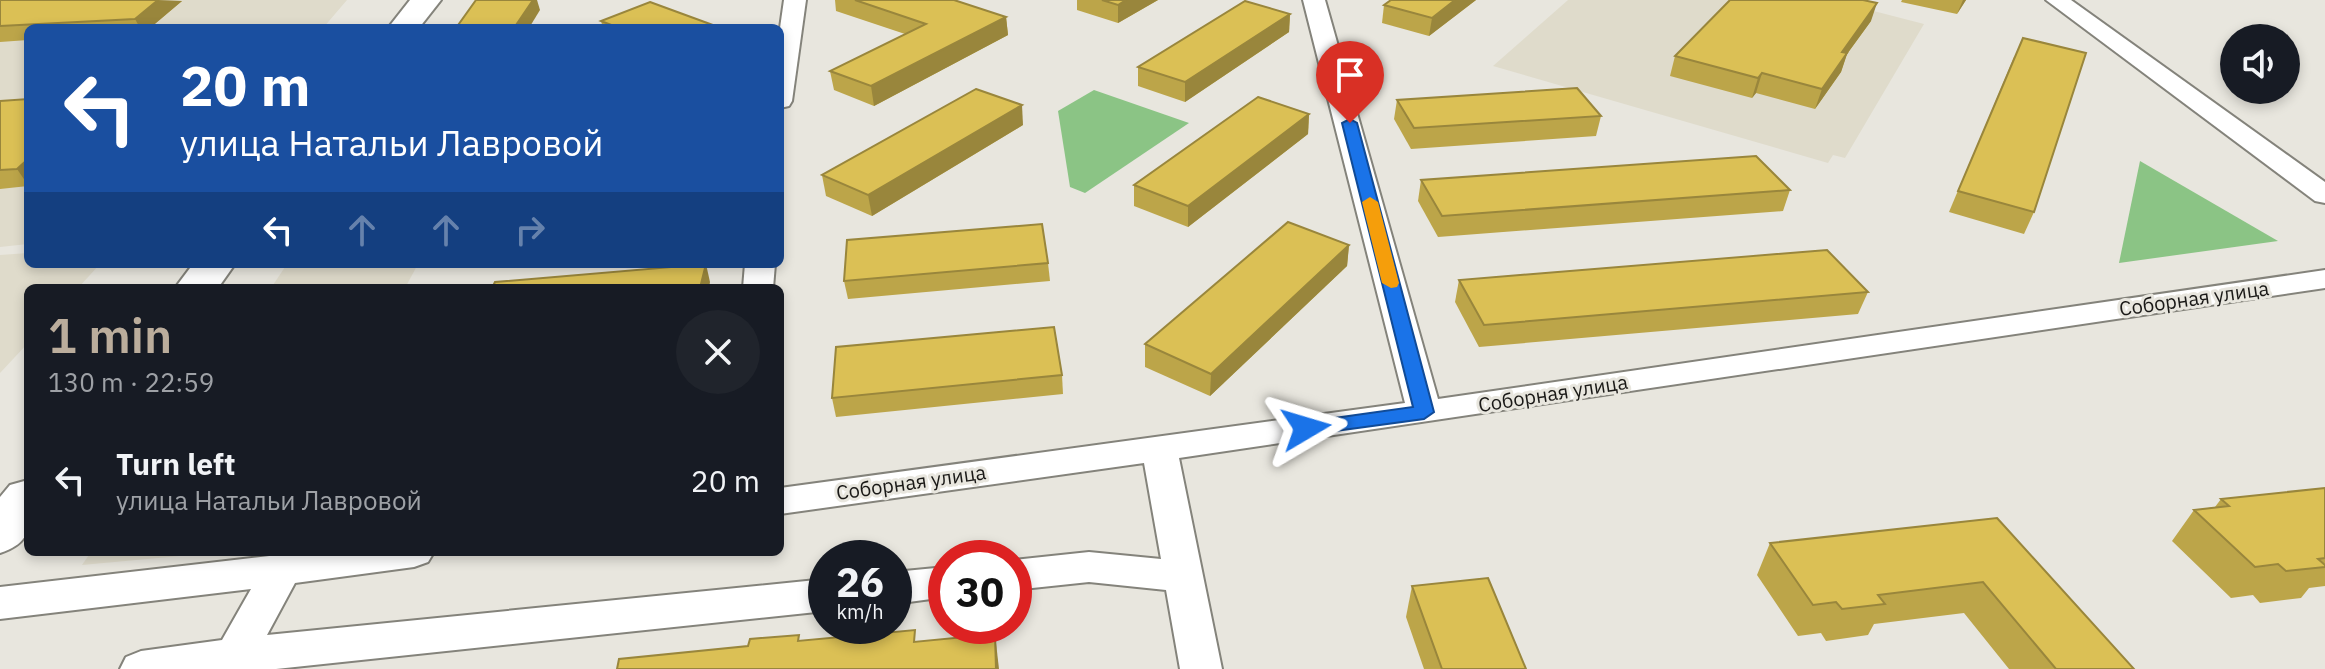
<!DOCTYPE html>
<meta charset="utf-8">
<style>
body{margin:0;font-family:"IBM Plex Sans",sans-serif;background:#20242c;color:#f1f3f6;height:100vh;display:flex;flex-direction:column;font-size:30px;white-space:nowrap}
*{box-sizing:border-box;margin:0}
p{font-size:26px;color:#9ea1a6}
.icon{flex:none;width:44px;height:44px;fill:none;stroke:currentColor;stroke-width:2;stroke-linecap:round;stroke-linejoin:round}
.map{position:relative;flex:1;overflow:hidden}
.side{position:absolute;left:24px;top:284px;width:760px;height:272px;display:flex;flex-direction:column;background:#171b24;border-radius:12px;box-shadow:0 4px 12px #0003}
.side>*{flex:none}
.banner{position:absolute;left:24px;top:24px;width:760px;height:244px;border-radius:12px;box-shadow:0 4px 12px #0003;background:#1a4fa0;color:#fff;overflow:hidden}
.fabs{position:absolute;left:2220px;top:24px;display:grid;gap:16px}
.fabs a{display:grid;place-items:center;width:80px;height:80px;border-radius:50%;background:#171b24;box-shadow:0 4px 12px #0003;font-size:40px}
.speed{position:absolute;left:808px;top:540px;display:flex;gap:16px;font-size:40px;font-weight:700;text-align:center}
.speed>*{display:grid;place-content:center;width:104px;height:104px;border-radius:50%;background:#171b24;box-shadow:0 4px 12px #0003;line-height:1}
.speed small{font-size:20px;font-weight:400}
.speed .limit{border:12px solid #d22;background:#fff;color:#111}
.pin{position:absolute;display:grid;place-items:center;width:68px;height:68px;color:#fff;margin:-82px -34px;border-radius:50% 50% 50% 0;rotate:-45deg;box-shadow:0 0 8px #0007}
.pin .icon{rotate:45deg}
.me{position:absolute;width:88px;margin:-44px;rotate:83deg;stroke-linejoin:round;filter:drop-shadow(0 0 6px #0008)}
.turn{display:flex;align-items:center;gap:28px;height:168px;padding:0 24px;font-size:36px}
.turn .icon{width:104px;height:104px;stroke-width:2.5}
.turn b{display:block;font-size:56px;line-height:68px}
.lanes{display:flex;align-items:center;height:76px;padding:0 24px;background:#0003;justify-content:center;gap:40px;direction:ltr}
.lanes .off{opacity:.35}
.round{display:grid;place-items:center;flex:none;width:84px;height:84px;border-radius:42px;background:#20242c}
.head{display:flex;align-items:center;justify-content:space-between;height:136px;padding:0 24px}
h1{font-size:48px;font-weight:600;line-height:60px;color:#bbad9c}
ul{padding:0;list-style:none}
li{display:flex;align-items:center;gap:24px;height:120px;padding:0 24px}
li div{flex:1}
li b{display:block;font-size:30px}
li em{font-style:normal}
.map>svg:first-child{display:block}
.built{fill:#dfdbcb}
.green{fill:#8bc485}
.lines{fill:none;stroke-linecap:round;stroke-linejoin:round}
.minor-casing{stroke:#84837b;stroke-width:4}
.secondary-casing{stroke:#84837b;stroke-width:4}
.minor{fill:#fff;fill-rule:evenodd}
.secondary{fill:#fff;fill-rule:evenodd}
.wall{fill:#bca549}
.shaded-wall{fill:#99863c}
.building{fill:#dbc055;stroke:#99863c;stroke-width:2}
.route{fill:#1a73e8;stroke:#114b97;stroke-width:2}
.slow{fill:#f59e0b}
.labels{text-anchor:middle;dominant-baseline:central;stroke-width:6;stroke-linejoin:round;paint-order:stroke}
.street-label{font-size:20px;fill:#1a1917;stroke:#e8e6de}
</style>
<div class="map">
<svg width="2325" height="669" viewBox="0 0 2325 669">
<rect width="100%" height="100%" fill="#e8e6de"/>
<g class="built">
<path d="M0,0H347L323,28H28V244L0,247Z"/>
<path d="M1568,0H1851L1862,8L1924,24L1845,158L1833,155L1828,163L1493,66Z"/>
<path d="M28,253V264H100L78,288H28V343L0,373V255Z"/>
<path d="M287,264H418L405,288H271Z"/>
<path d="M91,552H223L82,565Z"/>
</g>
<g class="green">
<path d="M1094,90L1189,123L1085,193L1070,187L1058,111Z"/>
<path d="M2140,161L2278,241L2119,263Z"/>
</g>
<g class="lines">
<g class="minor-casing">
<g id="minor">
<path d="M784,0H806L792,101L789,106L780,108V28Z"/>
<path d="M1303,0H1325L1438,399L2325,270V288L1179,458L1222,669H1180L1166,590L1089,582L1014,590V560L1089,552L1161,559L1144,463L780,514V488L1405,403Z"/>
<path d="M2046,0H2071L2325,182V203L2315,201Z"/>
<path d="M745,264H775L773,288H743Z"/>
<path d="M304,552H434L428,562L414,567L295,583L267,635L826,579V611L276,669H120L126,657L141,651L222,640L251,589L0,619V587Z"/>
<path d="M946,567V597L894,604V572Z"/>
</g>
</g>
<g class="secondary-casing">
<g id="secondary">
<path d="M410,0H441L419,28H388Z"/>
<path d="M193,264H235L218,288H175Z"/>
<path d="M28,480C28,516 40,540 0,553V497L10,485Z"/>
</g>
</g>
<use href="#minor" class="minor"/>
<use href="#secondary" class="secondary"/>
</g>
<g class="wall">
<path d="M0,0L182,1L150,28H28V40L0,42Z"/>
<path d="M835,0H954L1006,17L1008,35L874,106L834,90L830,71L905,34L836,11Z"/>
<path d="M1077,0H1158L1118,23L1077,10Z"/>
<path d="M1391,0H1476L1429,36L1382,23L1384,5Z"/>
<path d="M1902,0H1966L1957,14L1901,2Z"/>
<path d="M1290,14L1289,32L1185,102L1138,86V67Z"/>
<path d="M601,21L721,28H603Z"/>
<path d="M1871,21L1847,54L1841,72L1815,109L1756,93L1752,98L1670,76L1675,56Z"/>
<path d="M2014,57L2034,212L2024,234L1949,212Z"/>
<path d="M28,99V186L0,189V101Z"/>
<path d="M1397,100L1601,116L1596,136L1411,149L1394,119Z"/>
<path d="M1309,114L1308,134L1188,227L1134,206V185Z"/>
<path d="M1023,125L872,216L826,196L822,175Z"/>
<path d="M1421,180L1790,190L1783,211L1438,237L1418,201Z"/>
<path d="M1349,245L1347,266L1210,396L1145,367V344Z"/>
<path d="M1048,263L1050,281L848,299L844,281Z"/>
<path d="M1459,280L1868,292L1858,314L1479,347L1455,302Z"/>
<path d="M1062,375L1063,394L836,417L832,398Z"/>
<path d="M2325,488V586L2309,588L2301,598L2260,603L2253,595L2231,598L2172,541L2194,510L2215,507L2221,499Z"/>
<path d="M1997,518L2134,669H2009L1964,613L1874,624L1868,635L1826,641L1821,633L1798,636L1757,575L1770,543Z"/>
<path d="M1412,586L1526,669H1424L1406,617Z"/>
</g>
<g class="shaded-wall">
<path d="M158,0L182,1L150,28H140L135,19Z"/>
<path d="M533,0H537L540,10L529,28H514Z"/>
<path d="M1126,0H1158L1118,23V5Z"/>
<path d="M1455,0H1476L1429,36L1432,18Z"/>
<path d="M1963,0H1966L1957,14Z"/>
<path d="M1877,3L1871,21L1847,54L1841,72L1815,109L1822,89L1842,52Z"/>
<path d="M1290,14L1289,32L1185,102V82Z"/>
<path d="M1006,17L1008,35L874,106L871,86Z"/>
<path d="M1762,73L1756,93L1752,98L1758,78Z"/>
<path d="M1022,105L1023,125L872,216L868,195Z"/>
<path d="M1309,114L1308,134L1188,227V206Z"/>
<path d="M28,159V185L17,169Z"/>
<path d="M1349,245L1347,266L1210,396L1211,374Z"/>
<path d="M706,264L710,282L709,288H700Z"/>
<path d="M995,634L999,669H996Z"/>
</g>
<g class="building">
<path d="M0,0H158L135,19L0,26Z"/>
<path d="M476,0H533L514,28H456Z"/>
<path d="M855,0H954L1006,17L871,86L830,71L926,24Z"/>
<path d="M1102,0H1126L1118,5Z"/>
<path d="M1391,0H1455L1432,18L1384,5Z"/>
<path d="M1730,0H1863L1877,3L1842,52L1847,53L1822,89L1762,73L1758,78L1675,56Z"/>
<path d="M1245,1L1290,14L1185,82L1138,67Z"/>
<path d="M650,2L721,28H619L601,21Z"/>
<path d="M2023,38L2086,53L2034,212L1958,191Z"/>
<path d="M1577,88L1601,116L1414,128L1397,100Z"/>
<path d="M976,89L1022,105L868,195L822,175Z"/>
<path d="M1258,97L1309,114L1188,206L1134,185Z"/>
<path d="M28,99V159L17,169L0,170V101Z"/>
<path d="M1756,156L1790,190L1442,216L1421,180Z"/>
<path d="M1288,222L1349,245L1211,374L1145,344Z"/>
<path d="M1042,224L1048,263L844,281L847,240Z"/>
<path d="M1827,250L1868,292L1484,325L1459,280Z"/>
<path d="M706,264L700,288H492L495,282Z"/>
<path d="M1054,327L1062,375L832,398L836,347Z"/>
<path d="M2325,488V558L2318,559L2325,565V567L2286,571L2278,564L2255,567L2194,510L2229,506L2221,499Z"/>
<path d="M1997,518L2134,669H2056L1983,582L1878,595L1885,604L1842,609L1836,602L1813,605L1770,543Z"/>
<path d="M1488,578L1526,669H1442L1412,586Z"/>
<path d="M915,630L914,642L995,634L996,669H617L619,659L748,646L750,639L799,635L798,641Z"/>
</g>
<path class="route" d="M1350,119L1357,123L1434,412L1424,419L1306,435L1296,428L1299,423L1413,407L1342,123Z"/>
<path class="slow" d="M1370,197L1378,202L1399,283L1397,287L1391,288L1382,283L1362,202Z"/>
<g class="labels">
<g class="street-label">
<text transform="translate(2194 298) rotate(-8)">Соборная улица</text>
<text transform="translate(1553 393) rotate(-9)">Соборная улица</text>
<text transform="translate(911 482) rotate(-8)">Соборная улица</text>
</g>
</g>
</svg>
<div class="fabs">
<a><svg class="icon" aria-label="sound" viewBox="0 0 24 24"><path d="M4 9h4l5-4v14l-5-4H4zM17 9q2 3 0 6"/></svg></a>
</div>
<div class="speed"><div>26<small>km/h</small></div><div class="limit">30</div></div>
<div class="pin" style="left:1350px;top:123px;background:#d93025"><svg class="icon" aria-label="arrive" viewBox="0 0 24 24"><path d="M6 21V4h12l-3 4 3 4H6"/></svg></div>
<svg class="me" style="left:1306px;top:428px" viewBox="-20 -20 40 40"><path d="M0-17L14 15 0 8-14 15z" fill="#1a73e8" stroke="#fff" stroke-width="4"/></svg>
<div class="banner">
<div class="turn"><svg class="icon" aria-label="left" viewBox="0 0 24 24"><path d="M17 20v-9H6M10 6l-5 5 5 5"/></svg><div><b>20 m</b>улица Натальи Лавровой</div></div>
<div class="lanes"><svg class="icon" aria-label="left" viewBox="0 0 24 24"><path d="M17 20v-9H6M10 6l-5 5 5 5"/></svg><svg class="icon off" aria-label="ahead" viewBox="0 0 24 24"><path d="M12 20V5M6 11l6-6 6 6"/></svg><svg class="icon off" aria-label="ahead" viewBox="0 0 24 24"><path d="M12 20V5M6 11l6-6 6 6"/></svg><svg class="icon off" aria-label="right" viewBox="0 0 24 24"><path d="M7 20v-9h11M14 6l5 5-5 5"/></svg></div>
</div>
<section class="side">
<div class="head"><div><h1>1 min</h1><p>130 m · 22:59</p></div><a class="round"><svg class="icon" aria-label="close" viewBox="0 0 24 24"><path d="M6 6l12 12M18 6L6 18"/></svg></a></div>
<ul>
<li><svg class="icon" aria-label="left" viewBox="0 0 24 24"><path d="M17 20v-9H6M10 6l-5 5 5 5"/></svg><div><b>Turn left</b><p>улица Натальи Лавровой</p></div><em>20 m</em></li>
</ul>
</section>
</div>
